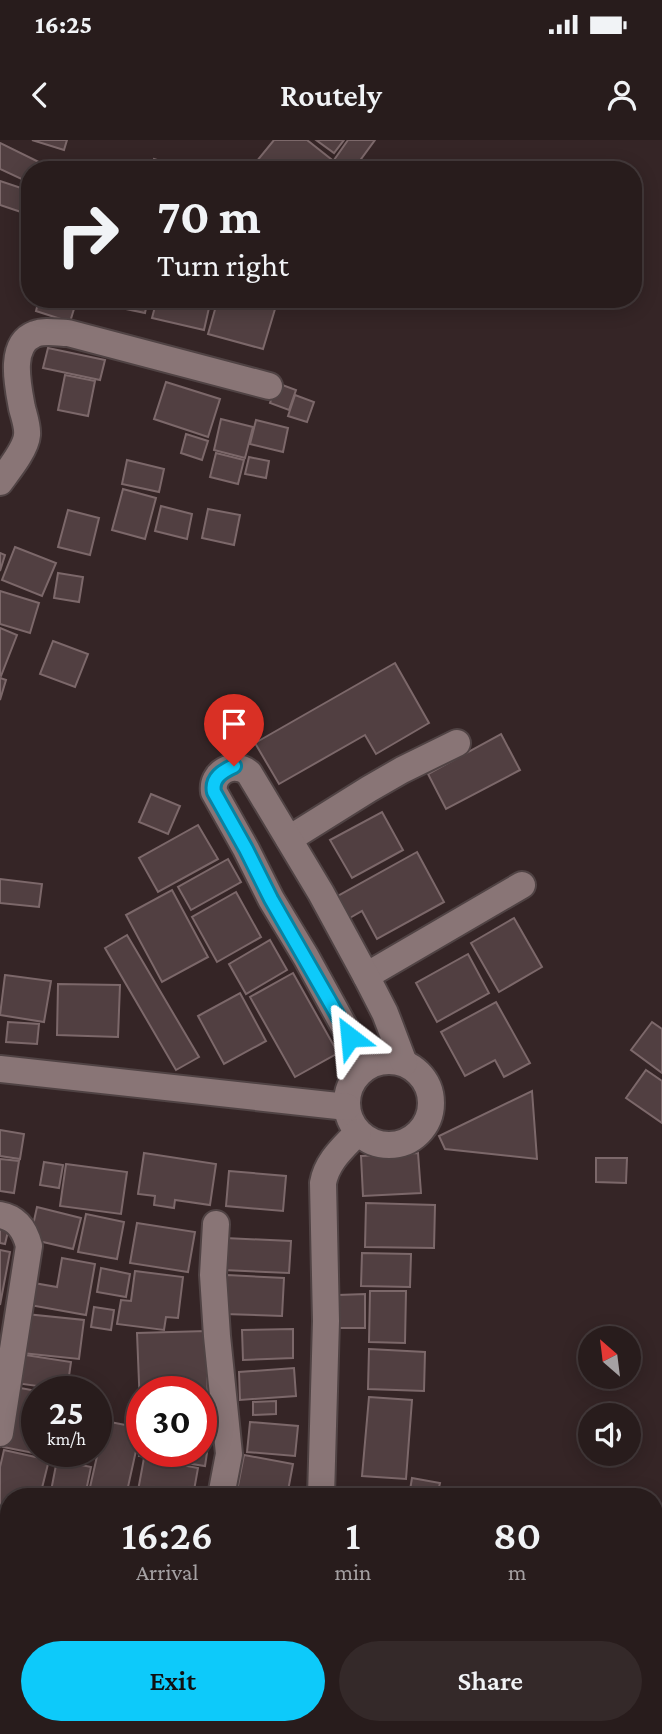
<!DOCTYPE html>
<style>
body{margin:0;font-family:"Crimson Pro",serif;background:#342929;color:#f1f3f6;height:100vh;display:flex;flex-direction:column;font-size:26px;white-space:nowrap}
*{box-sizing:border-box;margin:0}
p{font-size:23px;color:#a5a1a3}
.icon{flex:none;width:38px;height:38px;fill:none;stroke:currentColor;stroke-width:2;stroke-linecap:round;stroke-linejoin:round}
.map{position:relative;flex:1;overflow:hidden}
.side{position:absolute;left:0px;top:1348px;width:663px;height:247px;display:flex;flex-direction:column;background:#281c1c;border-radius:28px 28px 0 0;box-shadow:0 4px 18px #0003,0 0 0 2px #443a3b}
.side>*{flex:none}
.banner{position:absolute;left:21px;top:21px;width:621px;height:147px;border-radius:28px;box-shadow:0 4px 18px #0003,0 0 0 2px #443a3b;background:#281c1c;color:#f1f3f6;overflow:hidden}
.needle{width:46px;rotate:332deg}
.controls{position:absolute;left:578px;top:1186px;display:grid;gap:14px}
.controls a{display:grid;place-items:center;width:63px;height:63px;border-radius:50%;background:#281c1c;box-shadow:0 4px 18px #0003,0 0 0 2px #443a3b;font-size:35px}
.speed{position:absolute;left:21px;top:1236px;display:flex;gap:14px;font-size:35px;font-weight:700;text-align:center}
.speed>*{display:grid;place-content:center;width:91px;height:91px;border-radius:50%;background:#281c1c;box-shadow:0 4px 18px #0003,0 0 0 2px #443a3b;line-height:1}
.speed small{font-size:18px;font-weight:400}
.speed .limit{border:10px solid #d22;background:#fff;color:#111}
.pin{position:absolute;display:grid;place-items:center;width:60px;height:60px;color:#fff;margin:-72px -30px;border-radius:50% 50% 50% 0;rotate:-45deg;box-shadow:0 0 7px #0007}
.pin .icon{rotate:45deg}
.me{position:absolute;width:77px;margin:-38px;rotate:331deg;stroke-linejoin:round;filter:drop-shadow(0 0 5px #0008)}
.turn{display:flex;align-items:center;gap:24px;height:147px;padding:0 21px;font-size:32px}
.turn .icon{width:91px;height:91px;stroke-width:2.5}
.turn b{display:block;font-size:49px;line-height:60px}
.eta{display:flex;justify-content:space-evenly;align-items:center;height:119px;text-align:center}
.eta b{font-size:42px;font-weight:600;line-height:49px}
.cta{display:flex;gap:14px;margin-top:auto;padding:14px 21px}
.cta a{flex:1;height:80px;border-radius:42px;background:#0dcafa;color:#111;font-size:28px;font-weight:600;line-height:80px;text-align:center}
.cta a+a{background:#342929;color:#f1f3f6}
.status{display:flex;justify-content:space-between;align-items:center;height:49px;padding:0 35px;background:#281c1c;direction:ltr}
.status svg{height:19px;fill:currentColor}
header{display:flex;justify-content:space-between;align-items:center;height:91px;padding:0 21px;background:#281c1c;font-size:32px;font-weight:600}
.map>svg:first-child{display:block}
.built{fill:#452d30}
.building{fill:#513f41;stroke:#7c686a;stroke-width:2}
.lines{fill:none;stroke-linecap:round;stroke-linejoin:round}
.minor-casing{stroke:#504344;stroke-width:30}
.tertiary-casing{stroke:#504344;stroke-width:37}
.minor{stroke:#897576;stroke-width:26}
.tertiary{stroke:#897576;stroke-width:33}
.route-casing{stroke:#0883a2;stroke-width:18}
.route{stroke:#0dcafa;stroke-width:12}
</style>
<div class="status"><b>16:25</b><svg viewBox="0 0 49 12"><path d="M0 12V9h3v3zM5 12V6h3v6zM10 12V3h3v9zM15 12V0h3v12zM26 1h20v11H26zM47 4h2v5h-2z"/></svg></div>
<header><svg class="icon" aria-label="back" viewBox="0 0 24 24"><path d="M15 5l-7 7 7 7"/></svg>Routely<svg class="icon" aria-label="person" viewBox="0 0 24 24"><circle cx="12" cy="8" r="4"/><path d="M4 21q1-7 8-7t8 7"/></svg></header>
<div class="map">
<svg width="662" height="1594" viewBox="0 0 662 1594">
<rect width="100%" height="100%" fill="#352526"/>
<path class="built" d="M662,1512V1594H642L635,1586H654L655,1521Z"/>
<g class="building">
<path d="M32,0H67L64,10Z"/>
<path d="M274,0H307L336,23L331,30H266L256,22Z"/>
<path d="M316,0H344L334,13Z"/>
<path d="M348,0H375L353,30H347L334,20Z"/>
<path d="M0,3L55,30H30V43L0,29Z"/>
<path d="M154,19L189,30H151Z"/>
<path d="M0,41L30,51V75L0,65Z"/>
<path d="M39,159H77L70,182L36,171Z"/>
<path d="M89,159H148L145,173L88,161Z"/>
<path d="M157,159H211L204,190L152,178Z"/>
<path d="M218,159H278L263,209L208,194Z"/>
<path d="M48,208L105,220L100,240L43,228Z"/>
<path d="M65,235L95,241L88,276L58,270Z"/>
<path d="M166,242L220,259L208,297L154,279Z"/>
<path d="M277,243L296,250L289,270L270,263Z"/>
<path d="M295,255L314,262L307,282L288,276Z"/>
<path d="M221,279L253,287L245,318L214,310Z"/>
<path d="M256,280L288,288L283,312L250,304Z"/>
<path d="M186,294L208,301L202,320L181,313Z"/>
<path d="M216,313L244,320L238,344L210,337Z"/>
<path d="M249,317L269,321L266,338L245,334Z"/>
<path d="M127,320L164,329L159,352L122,344Z"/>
<path d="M123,349L156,358L145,399L112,390Z"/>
<path d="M161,366L192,374L187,399L155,391Z"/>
<path d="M208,369L240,375L234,405L202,398Z"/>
<path d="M68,370L99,378L90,415L58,407Z"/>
<path d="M15,407L56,423L42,456L2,440Z"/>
<path d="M0,413L5,415L0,431Z"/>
<path d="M58,433L83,437L79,462L54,458Z"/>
<path d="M0,451L39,463L30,493L0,484Z"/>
<path d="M0,488L17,495L1,536L0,535Z"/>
<path d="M53,501L88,514L75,547L40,534Z"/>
<path d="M395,523L429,583L376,614L365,595L279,644L255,603Z"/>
<path d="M0,538L6,540L0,560Z"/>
<path d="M501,594L520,630L446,669L428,634Z"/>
<path d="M151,654L180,666L168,694L139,682Z"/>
<path d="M382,672L403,710L352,738L330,700Z"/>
<path d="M198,685L218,719L158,752L139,718Z"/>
<path d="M417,712L444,762L377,799L362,771L348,779L336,757Z"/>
<path d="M228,719L241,742L191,770L178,747Z"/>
<path d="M0,739L42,744L39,767L0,763Z"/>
<path d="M172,750L208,817L162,842L126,775Z"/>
<path d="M236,752L261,797L217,822L192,777Z"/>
<path d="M514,778L542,827L499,852L471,803Z"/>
<path d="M127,795L199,917L176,930L105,808Z"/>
<path d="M270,800L287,830L246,854L229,824Z"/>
<path d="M468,814L489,853L437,882L416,843Z"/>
<path d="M293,833L338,913L295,937L250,857Z"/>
<path d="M5,835L51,841L44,882L0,875Z"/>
<path d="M58,844L120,845L118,897L57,895Z"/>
<path d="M240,853L266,901L224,924L198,876Z"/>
<path d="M496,862L530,923L504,937L495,920L465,936L441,892Z"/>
<path d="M8,882L39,884L37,904L6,902Z"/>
<path d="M652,882L662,889V933L631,910Z"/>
<path d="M646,930L662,941V983L626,958Z"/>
<path d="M532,951L537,1019L445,1009L439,996Z"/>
<path d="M0,990L24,994L20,1019L0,1016Z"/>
<path d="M144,1013L216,1024L210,1065L175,1060L174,1068L154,1065L155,1056L138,1054Z"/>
<path d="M418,1013L421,1053L363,1056L361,1016Z"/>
<path d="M596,1018H627L626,1043L596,1042Z"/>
<path d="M0,1019L19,1021L14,1053L0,1051Z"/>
<path d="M44,1022L63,1025L59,1048L40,1045Z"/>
<path d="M66,1024L127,1032L121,1074L60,1066Z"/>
<path d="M229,1031L286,1036L283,1071L226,1066Z"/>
<path d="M366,1063L435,1065L434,1108L365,1107Z"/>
<path d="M37,1067L81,1078L73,1109L30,1099Z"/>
<path d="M86,1074L124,1082L117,1119L78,1112Z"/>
<path d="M0,1080L10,1083L5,1104L0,1103Z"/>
<path d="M137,1083L195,1092L188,1132L130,1123Z"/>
<path d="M225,1098L291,1101L289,1133L223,1130Z"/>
<path d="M0,1110L10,1112L0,1165Z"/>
<path d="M362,1113L411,1114L410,1147L361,1146Z"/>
<path d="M62,1118L95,1124L86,1175L24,1164L28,1142L57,1147Z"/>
<path d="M101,1128L130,1134L126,1157L97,1152Z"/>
<path d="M135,1131L183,1137L178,1178L166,1177L164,1190L117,1184L121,1160L131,1161Z"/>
<path d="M227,1135L284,1138L282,1176L225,1174Z"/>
<path d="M370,1151H406L405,1203L369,1202Z"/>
<path d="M365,1154V1188H339L338,1155Z"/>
<path d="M94,1167L114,1170L111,1190L91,1187Z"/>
<path d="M26,1174L84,1180L79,1219L22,1213Z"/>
<path d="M293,1189V1218L243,1220L242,1190Z"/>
<path d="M206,1191L208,1265H201V1251H142V1267H140L137,1193Z"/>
<path d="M369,1209L425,1212L424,1251L368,1249Z"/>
<path d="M19,1214L71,1222L67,1250L15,1243Z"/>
<path d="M294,1228L296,1256L240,1260L239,1232Z"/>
<path d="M15,1247L37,1251V1311H50L49,1316L3,1307Z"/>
<path d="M369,1257L412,1260L406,1339L362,1336Z"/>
<path d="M276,1261V1274L253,1275V1262Z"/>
<path d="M105,1281L141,1288L126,1356H88Z"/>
<path d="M250,1282L298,1286L295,1316L247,1312Z"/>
<path d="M201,1284L211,1286L205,1326L139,1316L142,1297V1311H201Z"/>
<path d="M4,1310L49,1320L40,1356H9V1375L0,1373V1327Z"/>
<path d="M244,1315L293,1324L287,1356H236Z"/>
<path d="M144,1318L198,1328L193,1356H137Z"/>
<path d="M57,1320L91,1327L85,1356H50Z"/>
<path d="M412,1338L440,1343L437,1356H409Z"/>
<path d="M0,1426L9,1429V1465L0,1492Z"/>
<path d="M0,1573L9,1575V1586H51L86,1594H0Z"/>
<path d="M104,1586H145L142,1594H102Z"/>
<path d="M228,1586H258L255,1594Z"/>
<path d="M266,1586H308L306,1594H281L265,1590Z"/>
<path d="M441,1586H504L497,1594H450Z"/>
<path d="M517,1586H539L548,1594H508Z"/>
</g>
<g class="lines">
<g class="minor-casing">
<g id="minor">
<path d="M0,342C8,331 26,309 27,295C28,287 24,276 22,268C18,246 8,204 35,194C45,190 58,193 68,193L269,246"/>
<path d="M289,699L369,649L402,630L457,603"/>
<path d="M366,836L522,745"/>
<circle cx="389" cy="963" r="42"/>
<path d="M365,928L350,897L306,817L271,759L246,709L214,652C211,633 233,620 249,633L321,753L366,836L385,873L404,923"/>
<path d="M0,929L347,967"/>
<path d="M0,1075C17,1078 25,1090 29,1106L0,1293"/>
<path d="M216,1084L213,1135L217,1196L229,1314L221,1356"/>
<path d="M321,1356L326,1181L323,1043C327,1021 343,1008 358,992"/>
<path d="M654,1468L662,1457"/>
<path d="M176,1594L179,1586"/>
</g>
</g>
<g class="tertiary-casing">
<g id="tertiary">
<path d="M0,1392L9,1394"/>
<path d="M572,1586L580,1594"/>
</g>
</g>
<use href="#minor" class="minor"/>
<use href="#tertiary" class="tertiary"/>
</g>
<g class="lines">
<g class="route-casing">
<path id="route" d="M234,626C223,631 211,638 214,652L246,709L271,759L350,897"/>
</g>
<use href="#route" class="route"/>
</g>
</svg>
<div class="controls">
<a><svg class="needle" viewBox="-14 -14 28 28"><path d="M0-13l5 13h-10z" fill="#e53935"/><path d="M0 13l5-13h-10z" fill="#a5a1a3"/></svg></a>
<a><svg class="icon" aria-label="sound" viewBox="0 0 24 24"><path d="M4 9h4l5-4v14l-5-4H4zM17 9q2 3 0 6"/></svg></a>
</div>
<div class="speed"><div>25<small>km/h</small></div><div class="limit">30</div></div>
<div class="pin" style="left:234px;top:626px;background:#d93025"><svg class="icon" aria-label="arrive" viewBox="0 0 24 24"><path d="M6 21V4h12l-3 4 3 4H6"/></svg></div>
<svg class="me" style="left:350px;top:897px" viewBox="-20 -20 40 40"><path d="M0-17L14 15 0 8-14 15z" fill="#0dcafa" stroke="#fff" stroke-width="4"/></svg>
<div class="banner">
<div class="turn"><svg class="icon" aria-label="right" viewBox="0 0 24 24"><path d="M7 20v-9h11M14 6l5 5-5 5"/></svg><div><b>70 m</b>Turn right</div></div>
</div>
<section class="side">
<div class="eta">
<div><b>16:26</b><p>Arrival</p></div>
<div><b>1</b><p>min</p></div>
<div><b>80</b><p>m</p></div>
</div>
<div class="cta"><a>Exit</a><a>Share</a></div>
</section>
</div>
